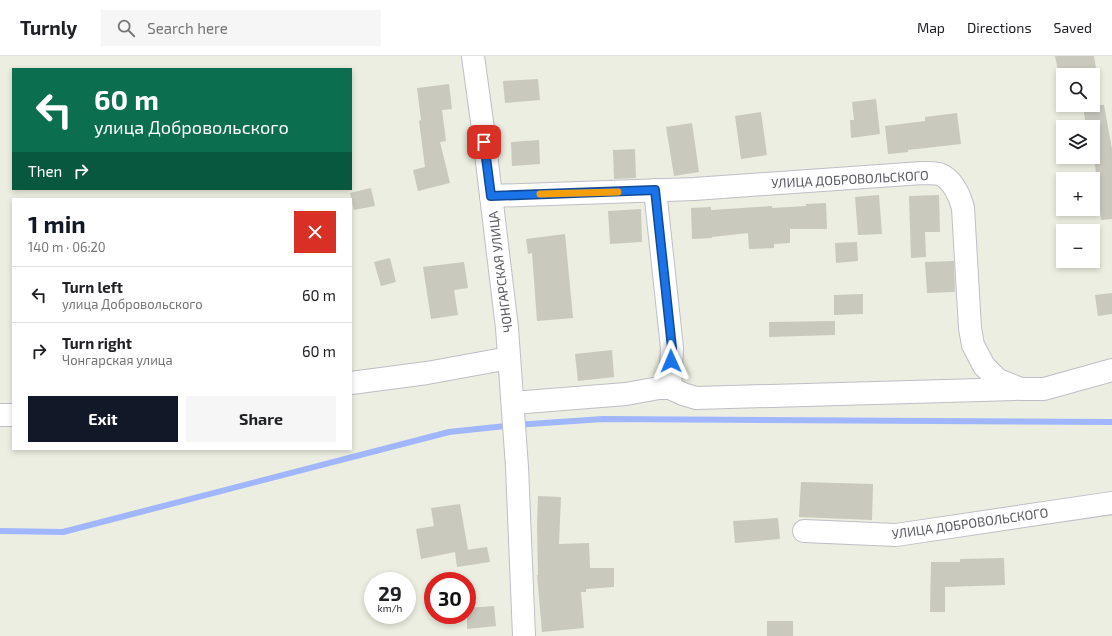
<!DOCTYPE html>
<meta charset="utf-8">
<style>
body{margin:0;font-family:"Exo 2",sans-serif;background:#f6f6f6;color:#202124;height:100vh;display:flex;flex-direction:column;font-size:15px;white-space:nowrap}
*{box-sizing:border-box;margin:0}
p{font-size:13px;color:#757577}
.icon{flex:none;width:22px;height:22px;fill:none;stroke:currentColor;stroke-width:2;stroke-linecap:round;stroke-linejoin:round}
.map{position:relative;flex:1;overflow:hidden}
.side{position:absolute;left:12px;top:142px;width:340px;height:252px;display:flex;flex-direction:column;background:#fff;border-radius:0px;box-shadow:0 2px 6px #0003}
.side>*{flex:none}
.banner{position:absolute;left:12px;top:12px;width:340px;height:122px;border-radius:0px;box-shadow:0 2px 6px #0003;background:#0b6e4f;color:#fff;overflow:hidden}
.fabs{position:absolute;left:1056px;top:12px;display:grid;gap:8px}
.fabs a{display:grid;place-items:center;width:44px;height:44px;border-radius:0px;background:#fff;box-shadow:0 2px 6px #0003;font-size:20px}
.speed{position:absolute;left:364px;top:516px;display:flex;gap:8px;font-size:20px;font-weight:700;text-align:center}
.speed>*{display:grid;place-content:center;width:52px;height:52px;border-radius:50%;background:#fff;box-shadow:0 2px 6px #0003;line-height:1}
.speed small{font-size:10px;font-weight:400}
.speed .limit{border:6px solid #d22;background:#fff;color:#111}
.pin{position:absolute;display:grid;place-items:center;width:34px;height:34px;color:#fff;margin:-17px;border-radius:8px;box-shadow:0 2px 6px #0006}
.me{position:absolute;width:44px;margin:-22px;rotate:359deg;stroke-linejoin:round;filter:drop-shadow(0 0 3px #0008)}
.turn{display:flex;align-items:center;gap:14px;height:84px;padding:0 16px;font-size:18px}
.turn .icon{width:52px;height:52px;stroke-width:2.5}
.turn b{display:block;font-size:28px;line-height:34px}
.then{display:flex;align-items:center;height:38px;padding:0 16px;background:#0003;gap:8px;font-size:15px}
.round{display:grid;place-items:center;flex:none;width:42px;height:42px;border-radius:0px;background:#f6f6f6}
.summary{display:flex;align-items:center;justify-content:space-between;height:68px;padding:0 16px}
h1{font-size:24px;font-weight:700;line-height:30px;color:#111827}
.primary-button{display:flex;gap:8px;margin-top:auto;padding:8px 16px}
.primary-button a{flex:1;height:46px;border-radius:0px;background:#111827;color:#fff;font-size:16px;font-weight:700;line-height:46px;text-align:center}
.primary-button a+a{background:#f6f6f6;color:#202124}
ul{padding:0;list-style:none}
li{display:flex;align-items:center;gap:12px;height:56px;padding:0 16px;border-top:1px solid #e0e0e0}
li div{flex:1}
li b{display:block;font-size:15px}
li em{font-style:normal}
header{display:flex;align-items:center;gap:24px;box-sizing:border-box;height:56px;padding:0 20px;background:#fff;border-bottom:1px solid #e0e0e0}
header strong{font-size:19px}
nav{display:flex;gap:22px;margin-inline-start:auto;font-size:14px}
.search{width:280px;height:36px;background:#f6f6f6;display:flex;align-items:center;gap:10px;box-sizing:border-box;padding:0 14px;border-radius:0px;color:#757577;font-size:15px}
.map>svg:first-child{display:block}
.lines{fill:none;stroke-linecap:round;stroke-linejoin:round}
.stream{stroke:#a0b6ff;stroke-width:6}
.building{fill:#c9c9be}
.street-casing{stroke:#bebec6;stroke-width:24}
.street{stroke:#fff;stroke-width:22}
.route-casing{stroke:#114b97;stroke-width:10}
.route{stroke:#1a73e8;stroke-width:7}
.slow{stroke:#f59e0b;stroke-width:7}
.labels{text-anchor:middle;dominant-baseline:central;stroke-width:3.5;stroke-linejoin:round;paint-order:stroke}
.street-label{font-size:13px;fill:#5a5b63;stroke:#fff}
</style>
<header>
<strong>Turnly</strong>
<div class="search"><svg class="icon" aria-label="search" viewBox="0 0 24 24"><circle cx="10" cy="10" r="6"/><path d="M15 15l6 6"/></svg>Search here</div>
<nav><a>Map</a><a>Directions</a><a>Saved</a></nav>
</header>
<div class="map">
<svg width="1112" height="580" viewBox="0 0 1112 580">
<rect width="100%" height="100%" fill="#eceee1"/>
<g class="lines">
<path class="stream" d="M0,475L63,476L449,376L515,369L603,363L1112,366"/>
</g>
<g class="building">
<path d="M1055,0H1094L1097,19H1059Z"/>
<path d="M538,23L540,44L505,47L503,25Z"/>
<path d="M449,28L452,53L442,54L446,85L440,86L450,127L418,135L413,114L425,111L419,65L421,64L417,32Z"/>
<path d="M876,43L880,78L851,82L850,64H854L852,46Z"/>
<path d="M1083,49H1104L1112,93V163L1101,164L1093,91V71H1086Z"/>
<path d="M761,56L767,99L741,103L735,60Z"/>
<path d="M957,57L961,88L908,94V96L888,98L885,70L925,65V61Z"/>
<path d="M692,67L699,116L674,120L666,71Z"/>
<path d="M539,84L540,108L512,110L511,86Z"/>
<path d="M635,93L636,122L614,123L613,94Z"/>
<path d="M371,132L375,150L354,154L350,137Z"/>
<path d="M879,139L882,178L858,179L855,141Z"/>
<path d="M939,139L940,176H925L926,201L911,202L909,140Z"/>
<path d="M826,147L827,173H790V187L774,188V192L749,193L748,177L712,181V182L692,183L691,152L711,151V154L772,150V152L806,150V148Z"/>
<path d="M641,153L642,186L610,188L608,155Z"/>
<path d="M565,178L573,262L537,265L532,197L528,198L526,183Z"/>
<path d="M857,186L858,205L836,207L835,187Z"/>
<path d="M390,202L396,226L381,230L374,206Z"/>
<path d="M954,205L955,236L927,237L925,206Z"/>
<path d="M464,206L468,232L454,234L458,259L431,263L423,211Z"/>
<path d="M1112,237V258L1098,260L1095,239Z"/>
<path d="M863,238V258L834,259V239Z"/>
<path d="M835,265V279L769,281V266Z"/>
<path d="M612,294L614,321L578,325L575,298Z"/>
<path d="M801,426L873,428L872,464L799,461Z"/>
<path d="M538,440L561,441L559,488L589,487L590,512H614V531L586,533V536H581L584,572L542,576L537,519H538L537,469Z"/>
<path d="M460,448L468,494H466L487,491L490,506L457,511L455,496L421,503L416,473L434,470L431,452Z"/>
<path d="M778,462L780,483L735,487L733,465Z"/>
<path d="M1004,502L1005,529L945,531V556H930L931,506H960V503Z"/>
<path d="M494,550L496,570L467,573V552Z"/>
<rect x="767" y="565" width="26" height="15"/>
</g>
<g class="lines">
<g class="street-casing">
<g id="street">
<path d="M473,0L483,73L507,272L517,411L524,580"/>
<path d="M491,140L694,133L922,117C928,117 934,117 939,118C952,122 960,140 963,152L970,272L973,289L984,310L998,324L1021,333H1044L1112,314"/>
<path d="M351,327L427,317L509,302"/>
<path d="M670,332L683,338L696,342L1015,333"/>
<path d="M513,347L626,338L659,332H670L672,292L655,134"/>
<path d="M0,359H13"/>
<path d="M804,475L896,479L1112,447"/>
</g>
</g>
<use href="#street" class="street"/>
</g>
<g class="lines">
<g class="route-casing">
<path id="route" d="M484,86L491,140L655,134L672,292L671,305"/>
</g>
<use href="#route" class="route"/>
<path class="slow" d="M540,138L618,136"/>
</g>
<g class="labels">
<g class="street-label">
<text transform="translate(850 123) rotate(-3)">УЛИЦА ДОБРОВОЛЬСКОГО</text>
<text transform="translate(500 216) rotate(-97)">ЧОНГАРСКАЯ УЛИЦА</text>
<text transform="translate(970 467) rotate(-8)">УЛИЦА ДОБРОВОЛЬСКОГО</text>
</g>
</g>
</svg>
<div class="fabs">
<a><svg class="icon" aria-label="search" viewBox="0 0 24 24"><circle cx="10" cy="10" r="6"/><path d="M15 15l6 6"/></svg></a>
<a><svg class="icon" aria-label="layers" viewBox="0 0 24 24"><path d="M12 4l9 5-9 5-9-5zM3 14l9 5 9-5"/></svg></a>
<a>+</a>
<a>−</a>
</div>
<div class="speed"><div>29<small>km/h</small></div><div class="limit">30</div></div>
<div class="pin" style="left:484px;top:86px;background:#d93025"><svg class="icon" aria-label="arrive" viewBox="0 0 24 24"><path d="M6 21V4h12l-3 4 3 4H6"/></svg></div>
<svg class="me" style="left:671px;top:305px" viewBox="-20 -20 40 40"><path d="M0-17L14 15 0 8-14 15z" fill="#1a73e8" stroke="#fff" stroke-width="4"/></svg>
<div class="banner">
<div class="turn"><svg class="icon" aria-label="left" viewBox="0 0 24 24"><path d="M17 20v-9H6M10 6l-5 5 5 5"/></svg><div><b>60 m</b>улица Добровольского</div></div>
<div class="then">Then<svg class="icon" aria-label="right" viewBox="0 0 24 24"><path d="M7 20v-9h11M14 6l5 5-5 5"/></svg></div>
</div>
<section class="side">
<div class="summary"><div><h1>1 min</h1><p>140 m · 06:20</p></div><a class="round" style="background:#d93025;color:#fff"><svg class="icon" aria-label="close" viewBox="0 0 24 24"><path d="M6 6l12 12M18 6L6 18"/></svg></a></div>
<ul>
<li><svg class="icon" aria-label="left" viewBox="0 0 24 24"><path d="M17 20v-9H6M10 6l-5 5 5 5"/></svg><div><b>Turn left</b><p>улица Добровольского</p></div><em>60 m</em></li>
<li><svg class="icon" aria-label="right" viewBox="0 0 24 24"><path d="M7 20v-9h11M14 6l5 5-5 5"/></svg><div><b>Turn right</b><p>Чонгарская улица</p></div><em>60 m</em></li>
</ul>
<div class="primary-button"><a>Exit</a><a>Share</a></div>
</section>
</div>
